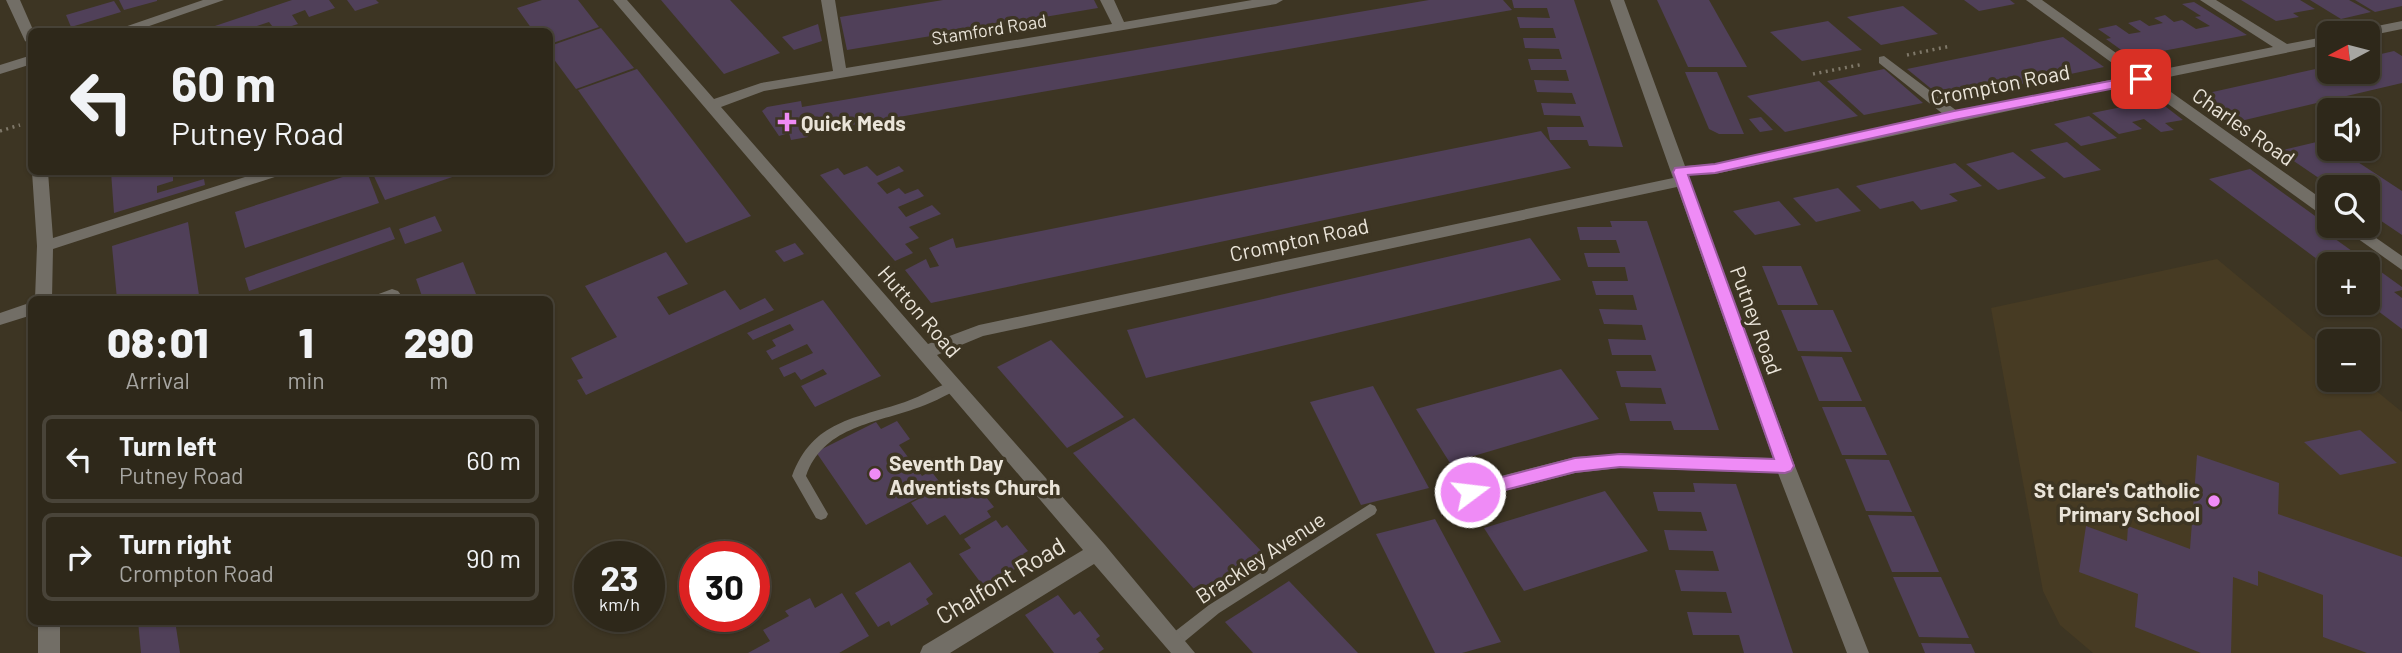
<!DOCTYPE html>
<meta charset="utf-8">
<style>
body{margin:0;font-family:Barlow,sans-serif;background:#3a3427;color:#f1f3f6;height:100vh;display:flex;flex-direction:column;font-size:26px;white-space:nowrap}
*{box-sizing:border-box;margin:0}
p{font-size:23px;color:#a7a6a2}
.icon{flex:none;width:38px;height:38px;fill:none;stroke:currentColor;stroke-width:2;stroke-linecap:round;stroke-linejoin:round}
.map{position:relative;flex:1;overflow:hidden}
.details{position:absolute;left:28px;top:296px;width:525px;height:329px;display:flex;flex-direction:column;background:#2e281a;border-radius:10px;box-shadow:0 2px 5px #0004,0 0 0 2px #494439}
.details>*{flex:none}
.top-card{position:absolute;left:28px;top:28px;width:525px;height:147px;border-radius:10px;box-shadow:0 2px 5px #0004,0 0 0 2px #494439;background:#2e281a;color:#f1f3f6;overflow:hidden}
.needle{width:46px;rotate:263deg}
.tools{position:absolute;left:2317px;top:21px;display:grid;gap:14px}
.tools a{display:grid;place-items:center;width:63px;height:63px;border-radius:10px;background:#2e281a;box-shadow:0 2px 5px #0004,0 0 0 2px #494439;font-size:35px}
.speed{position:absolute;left:574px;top:541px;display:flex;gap:14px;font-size:35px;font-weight:700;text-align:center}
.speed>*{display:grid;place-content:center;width:91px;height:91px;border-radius:50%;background:#2e281a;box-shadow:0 2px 5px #0004,0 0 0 2px #494439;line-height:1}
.speed small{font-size:18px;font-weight:400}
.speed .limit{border:10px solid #d22;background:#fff;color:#111}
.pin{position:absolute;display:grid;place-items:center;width:60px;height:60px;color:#fff;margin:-30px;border-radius:14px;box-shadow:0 4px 10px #0006}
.me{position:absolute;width:77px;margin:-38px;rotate:75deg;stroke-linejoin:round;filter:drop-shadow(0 0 5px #0008)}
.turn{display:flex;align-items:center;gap:24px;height:147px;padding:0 28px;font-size:32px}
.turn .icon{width:91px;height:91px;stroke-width:2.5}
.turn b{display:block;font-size:49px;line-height:60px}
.eta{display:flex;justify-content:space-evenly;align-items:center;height:119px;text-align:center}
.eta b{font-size:42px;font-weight:800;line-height:49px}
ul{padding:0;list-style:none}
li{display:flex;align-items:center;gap:21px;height:88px;margin:0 14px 10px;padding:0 14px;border:4px solid #494439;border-radius:10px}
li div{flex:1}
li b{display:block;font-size:26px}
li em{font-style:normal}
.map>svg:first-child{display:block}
.built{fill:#473b23}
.building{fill:#504059}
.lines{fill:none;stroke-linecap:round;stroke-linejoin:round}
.path{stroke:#7f7869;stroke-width:3.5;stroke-dasharray:2 4.5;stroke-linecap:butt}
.lane{fill:#726e66;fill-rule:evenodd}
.street{fill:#726e66;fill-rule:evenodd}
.route{fill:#ef8bf6;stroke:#9b5aa0;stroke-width:2}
.poi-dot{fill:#ef8bf6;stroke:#3d3523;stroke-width:2.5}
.labels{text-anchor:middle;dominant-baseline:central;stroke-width:7;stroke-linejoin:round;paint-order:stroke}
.far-street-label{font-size:18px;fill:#eae4d9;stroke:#3d3523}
.street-label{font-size:21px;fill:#eae4d9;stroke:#3d3523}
.poi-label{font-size:21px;font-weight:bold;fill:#eae4d9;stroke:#3d3523;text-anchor:start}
.near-street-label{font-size:24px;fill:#eae4d9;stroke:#3d3523}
</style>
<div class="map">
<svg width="2402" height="653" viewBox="0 0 2402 653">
<rect width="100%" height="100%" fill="#3d3523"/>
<path class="built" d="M2217,259L2329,352V380H2363L2402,412V653H2093L2060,625L2043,591L1991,308Z"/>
<g class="building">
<path d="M119,0H157V1L124,10Z"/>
<path d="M292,0H329L335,8L309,17L305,10L292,15L298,24L276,31L269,22L257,26L261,32H197Z"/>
<path d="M347,0H376L379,3L355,11Z"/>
<path d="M542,0H578L599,27L550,44V32H534L517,8Z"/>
<path d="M661,0H730L780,53L724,74Z"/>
<path d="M943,0H1094L1098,8L847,50L840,17Z"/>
<path d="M1429,0H1503L1512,10L807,133L808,137L791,140L789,133L779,136L762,111L767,107L801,101L802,107Z"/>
<path d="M1512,0H1574L1623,147L1589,146L1587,140H1550L1547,127H1584L1580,116L1544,115L1541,103L1576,104L1572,93L1537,92L1534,80L1569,81L1566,70H1531L1528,59H1562L1559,49L1525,48L1523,38H1556L1553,28H1520L1517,17L1550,18L1547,8H1514Z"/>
<path d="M1657,0H1709L1747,67H1688Z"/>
<path d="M1964,0H2010L2015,4L1979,11Z"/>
<path d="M2241,0H2300L2315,9L2293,13L2299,17L2276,21Z"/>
<path d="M2310,0H2349L2371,12L2341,19Z"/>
<path d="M2355,0H2402V6L2375,12Z"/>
<path d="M114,1L121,12L71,27L66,15Z"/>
<path d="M2194,2L2247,35L2131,57L2106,39L2111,38L2098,29L2116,25L2129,34L2141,32L2128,23L2140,20L2149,26L2163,23L2154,18L2165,15L2174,22L2182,20L2196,29L2210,26L2195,17L2201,16L2182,4Z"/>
<path d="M1903,6L1938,34L1881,45L1847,17Z"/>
<path d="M1828,21L1862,50L1802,61L1770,32Z"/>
<path d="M818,24L822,41L794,50L782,37Z"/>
<path d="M601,28L634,68L576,89L550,54V46Z"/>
<path d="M2063,37L2104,67L1945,100L1907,69Z"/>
<path d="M2394,51L2402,56V83L2228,124L2190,97L2329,66V72H2368V57Z"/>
<path d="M637,69L671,112L751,216L686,243L578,90Z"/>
<path d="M1884,69L1923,103L1864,115L1827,81Z"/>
<path d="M1685,72H1717L1744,134H1719L1709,129Z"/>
<path d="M1819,81L1858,116L1785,132L1747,96Z"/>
<path d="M2157,100L2183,120L2165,123L2174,130L2161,132L2144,119L2132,122L2142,129L2119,134L2092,113Z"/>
<path d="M2089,116L2117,138L2081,146L2054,124Z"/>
<path d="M1761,117L1773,130L1760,132L1749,119Z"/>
<path d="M1541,131L1571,168L931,303L905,270L926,259L930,268L939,266L929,248L953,238L956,248Z"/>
<path d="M2325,140L2329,143V149H2338L2402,191V235L2368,212V187H2332L2279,151Z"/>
<path d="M2067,142L2101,170L2064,178L2030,150Z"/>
<path d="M2013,152L2046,178L1998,190L1966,164Z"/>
<path d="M1955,163L1982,186L1949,194L1958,201L1921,210L1913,201L1880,209L1856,186Z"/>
<path d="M867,166L877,176L899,166L904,171L877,183L887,194L899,188L905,194L918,189L924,196L898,207L906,217L932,205L941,214L909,227L919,238L905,244L913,253L895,261L820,175L838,168L844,175Z"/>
<path d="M2250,169L2329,226L2320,228L2402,287V290L2394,292L2402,298V329L2374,308L2353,314L2343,306L2347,305L2344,303H2368V264H2329V268L2209,179Z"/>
<path d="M111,172H173V181L157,186V193L204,179L205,185L114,213Z"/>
<path d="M358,172H367L379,203L245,248L235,212Z"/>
<path d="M372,172H467L385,200Z"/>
<path d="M1838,188L1861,211L1816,222L1793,198Z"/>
<path d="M1779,201L1801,225L1755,235L1733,211Z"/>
<path d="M435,216L442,231L405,244L399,229Z"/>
<path d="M1610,221H1647L1719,430H1674L1671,421H1630L1625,403L1666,404L1661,388L1621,387L1616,371H1656L1651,355H1612L1608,339L1646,340L1642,325L1604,324L1599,309L1637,310L1633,295H1596L1592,281H1628L1625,267H1588L1584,253H1620L1616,240H1580L1577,227H1612Z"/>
<path d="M188,222L199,295L187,299H117L112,246Z"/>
<path d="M390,227L395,239L249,291L245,278Z"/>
<path d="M1530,238L1561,280L1146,378L1127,330Z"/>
<path d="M795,243L804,254L784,262L775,251Z"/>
<path d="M666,252L688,284L657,297L669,315L725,290L740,310L765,298L774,310L586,395L577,380L583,378L571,358L617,337L585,286Z"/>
<path d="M463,262L478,299H423L416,279Z"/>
<path d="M1762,266H1801L1818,305H1778Z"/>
<path d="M823,300L881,376L815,407L801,386L827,374L823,369L801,380L795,372L784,377L779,368L813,353L807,344L772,360L766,351L776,346L772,340L794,330L790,324L753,340L747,333Z"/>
<path d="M1781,310H1833L1852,352L1798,351Z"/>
<path d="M1051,340L1124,417L1067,448L997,367Z"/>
<path d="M1801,356L1842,357L1862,401H1819Z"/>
<path d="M1561,369L1599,419L1450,463L1416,409Z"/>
<path d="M1373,386L1429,488L1361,505L1310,402Z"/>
<path d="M1822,407H1865L1887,455H1842Z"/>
<path d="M1134,418L1266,556L1202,598L1073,453Z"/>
<path d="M897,421L910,439L899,445L922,476L931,471L942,485L866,525L816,452L876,422L881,429Z"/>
<path d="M2360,430L2397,463L2340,475L2304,442Z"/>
<path d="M2197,455L2279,483L2278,514L2402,557V653H2367L2323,637V595L2258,571V586L2233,577L2231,653H2201L2135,627L2138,594L2079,572L2086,526L2127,541L2128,526L2190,549Z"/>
<path d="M1845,459L1889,460L1912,512L1866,511Z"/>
<path d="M961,477L968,486L974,482L994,507L987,511L991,517L960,535L945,515L927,525L911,503Z"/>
<path d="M1693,483L1736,484L1793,653H1744L1739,635H1693L1687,612L1732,613L1726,592L1681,591L1675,570L1719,571L1713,551L1669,550L1664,530L1707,531L1701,512L1658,511L1653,492H1695Z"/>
<path d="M1605,491L1648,551L1524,591L1484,528Z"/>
<path d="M1868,515L1914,516L1939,572H1892Z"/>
<path d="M1435,519L1501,642L1462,653H1435L1376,534Z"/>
<path d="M996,520L1002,528L1007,525L1028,551L1023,554L1029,561L984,587L959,554L971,548L964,539Z"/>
<path d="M910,562L933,594L926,599L929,604L891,626L889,621L878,627L855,593Z"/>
<path d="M1893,577H1941L1969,638L1919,637Z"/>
<path d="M1289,581L1358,653H1253L1225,622Z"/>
<path d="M842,593L869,636L839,653H748L770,641L763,630L789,616L785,611L810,598L815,608Z"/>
<path d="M1058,595L1074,615L1080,611L1100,636L1096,639L1104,649L1098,653H1054L1025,615Z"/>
<path d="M138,621H190L176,627L180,653H141Z"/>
<path d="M1921,643L1971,644L1975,653H1925Z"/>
</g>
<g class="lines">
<g class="path">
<path d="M1907,55L1951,46"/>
<path d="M1813,74L1864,64"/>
<path d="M0,131L20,125"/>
</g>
<g class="lane">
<path d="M955,380L960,382L961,385L960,388C945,396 930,404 914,409C871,424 823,428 806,476L828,514L826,518L821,520L816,518L792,476C813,420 855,419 905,402C922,396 938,386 955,380Z"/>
<path d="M1370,504L1375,506L1377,510L1375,514L1219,613L1179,646L1174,648L1169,646L1166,641L1169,636L1209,605Z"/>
</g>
<g class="street">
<path d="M6,0H20L34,32H32V45L25,41Z"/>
<path d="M203,0H224L132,32H110Z"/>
<path d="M613,0H627L714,99L761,83L833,71L821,0H835L846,68L1112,24L1100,0H1114L1124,22L1252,0H1283L1276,4L764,91L721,107L928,344L979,325L1673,178L1610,0H1624L1685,166L1715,164L1943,114L1879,63V57L1884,56L1957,111L2130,76L2026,0H2042L2144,73L2273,47L2200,0H2216L2287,44L2329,36V44L2154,80L2329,204V217L2323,216L2139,83L1715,174L1688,175L1795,466L1869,653H1847L1778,473L1620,468L1575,473L1470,500L1463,498L1460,492L1463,486L1470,484L1575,457L1620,454L1773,458L1677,187L983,336L937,355L1105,545L1195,653H1171L1094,564L950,653H920L923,646L1083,550Z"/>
<path d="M2402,21V29L2368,36V33H2355L2357,30Z"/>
<path d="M32,55V64L0,74V65Z"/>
<path d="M32,172H48L53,238L261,172H284L281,175L53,249L52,299H35L37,246Z"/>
<path d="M2340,226H2359L2402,256V270Z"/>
<path d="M392,289L398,291L401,295L398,299H373L376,295Z"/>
<path d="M32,302V315L0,325V313Z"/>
<rect x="38" y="621" width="22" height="32"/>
</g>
</g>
<path class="route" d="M2141,75L2146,76V82L1954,120L1715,173L1688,175L1794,466L1791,471L1785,473L1620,467L1575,472L1470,499L1464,497L1461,492L1464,487L1575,458L1620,454L1774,459L1673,172L1675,168L1715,164L1954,111Z"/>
<g class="poi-dot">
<path d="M783.5 111.5h7v7h7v7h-7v7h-7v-7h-7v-7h7z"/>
<circle cx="875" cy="474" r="7"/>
<circle cx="2214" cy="501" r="7"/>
</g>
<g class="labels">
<g class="far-street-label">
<text transform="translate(989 29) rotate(-9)">Stamford Road</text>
</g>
<g class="street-label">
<text transform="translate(2000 84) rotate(-11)">Crompton Road</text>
<text transform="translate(2244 126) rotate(35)">Charles Road</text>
<text transform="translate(1299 239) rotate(-12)">Crompton Road</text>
<text transform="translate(920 311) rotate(49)">Hutton Road</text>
<text transform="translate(1757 320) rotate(70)">Putney Road</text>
<text transform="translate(1260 557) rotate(-33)">Brackley Avenue</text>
</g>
<g class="poi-label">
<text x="801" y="122">Quick Meds</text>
<text x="889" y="462">Seventh Day<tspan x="889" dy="24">Adventists Church</tspan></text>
<text x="2200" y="489" text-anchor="end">St Clare's Catholic<tspan x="2200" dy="24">Primary School</tspan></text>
</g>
<g class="near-street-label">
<text transform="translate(1000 580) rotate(-31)">Chalfont Road</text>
</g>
</g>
</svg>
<div class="tools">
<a><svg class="needle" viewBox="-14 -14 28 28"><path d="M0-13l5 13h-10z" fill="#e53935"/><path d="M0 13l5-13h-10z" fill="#a7a6a2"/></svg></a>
<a><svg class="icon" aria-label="sound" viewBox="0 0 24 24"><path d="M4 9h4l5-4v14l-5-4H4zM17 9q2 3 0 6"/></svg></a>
<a><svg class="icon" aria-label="search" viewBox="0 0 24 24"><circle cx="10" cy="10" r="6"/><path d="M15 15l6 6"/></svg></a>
<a>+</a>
<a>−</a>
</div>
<div class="speed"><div>23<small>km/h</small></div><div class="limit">30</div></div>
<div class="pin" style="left:2141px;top:79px;background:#d93025"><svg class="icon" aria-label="arrive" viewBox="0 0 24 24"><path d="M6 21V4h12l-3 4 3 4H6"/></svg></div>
<svg class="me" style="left:1470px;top:492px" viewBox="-20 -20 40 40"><circle r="17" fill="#ef8bf6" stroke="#fff" stroke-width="3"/><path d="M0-11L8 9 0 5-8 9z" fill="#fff"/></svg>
<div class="top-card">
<div class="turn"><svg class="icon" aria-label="left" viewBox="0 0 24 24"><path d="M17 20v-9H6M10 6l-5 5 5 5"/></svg><div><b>60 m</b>Putney Road</div></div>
</div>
<section class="details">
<div class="eta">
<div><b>08:01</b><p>Arrival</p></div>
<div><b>1</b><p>min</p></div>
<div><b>290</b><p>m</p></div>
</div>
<ul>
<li><svg class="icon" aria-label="left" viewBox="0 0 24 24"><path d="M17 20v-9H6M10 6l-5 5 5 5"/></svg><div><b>Turn left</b><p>Putney Road</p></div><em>60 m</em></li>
<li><svg class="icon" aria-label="right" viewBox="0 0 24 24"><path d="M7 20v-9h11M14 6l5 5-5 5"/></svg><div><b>Turn right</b><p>Crompton Road</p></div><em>90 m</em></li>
</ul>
</section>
</div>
